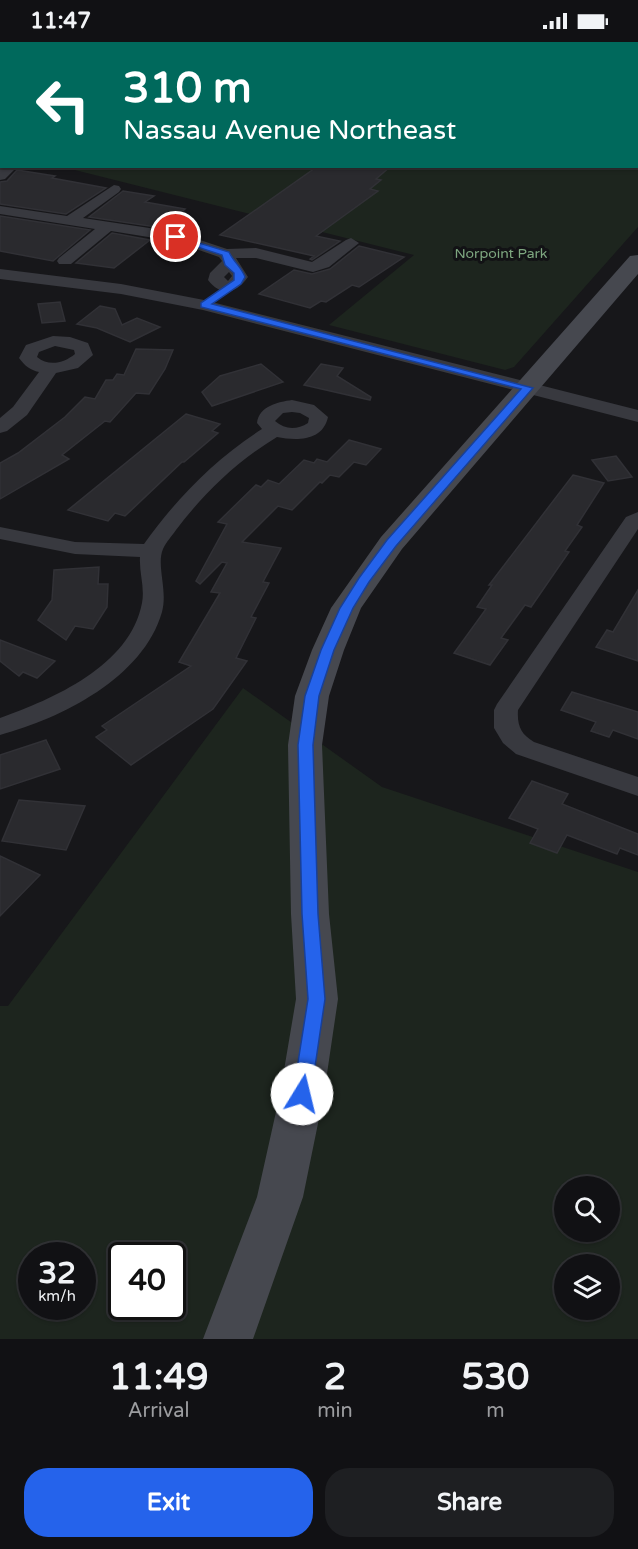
<!DOCTYPE html>
<style>
body{margin:0;font-family:"Varela Round",sans-serif;background:#1e1f22;color:#f1f3f6;height:100vh;display:flex;flex-direction:column;font-size:22px;white-space:nowrap}
*{box-sizing:border-box;margin:0}
p{font-size:20px;color:#9c9da0}
.icon{flex:none;width:33px;height:33px;fill:none;stroke:currentColor;stroke-width:2;stroke-linecap:round;stroke-linejoin:round}
.map{position:relative;height:1297px;overflow:hidden}
.details{display:flex;flex-direction:column;background:#111114;flex:1}
.details>*{flex:none}
.banner{position:absolute;left:0px;top:0px;width:639px;height:126px;box-shadow:0 2px 4px #0004,0 0 0 2px #303134;background:#00695c;color:#fff;overflow:hidden}
.tools{position:absolute;left:554px;top:1134px;display:grid;gap:12px}
.tools a{display:grid;place-items:center;width:66px;height:66px;border-radius:50%;background:#111114;box-shadow:0 2px 4px #0004,0 0 0 2px #303134;font-size:30px}
.speed{position:absolute;left:18px;top:1200px;display:flex;gap:12px;font-size:30px;font-weight:700;text-align:center}
.speed>*{display:grid;place-content:center;width:78px;height:78px;border-radius:50%;background:#111114;box-shadow:0 2px 4px #0004,0 0 0 2px #303134;line-height:1}
.speed small{font-size:15px;font-weight:400}
.speed .limit{border:3px solid #111;border-radius:9px;background:#fff;color:#111}
.pin{position:absolute;display:grid;place-items:center;width:51px;height:51px;color:#fff;margin:-26px;border:3px solid #fff;border-radius:50%;box-shadow:0 2px 6px #0007}
.me{position:absolute;width:66px;margin:-33px;rotate:9deg;stroke-linejoin:round;filter:drop-shadow(0 0 4px #0008)}
.turn{display:flex;align-items:center;gap:21px;height:126px;padding:0 24px;font-size:27px}
.turn .icon{width:78px;height:78px;stroke-width:2.5}
.turn b{display:block;font-size:42px;line-height:51px}
.eta{display:flex;justify-content:space-evenly;align-items:center;height:102px;text-align:center}
.eta b{font-size:36px;font-weight:800;line-height:42px}
.action{display:flex;gap:12px;margin-top:auto;padding:12px 24px}
.action a{flex:1;height:69px;border-radius:24px;background:#2563eb;color:#fff;font-size:24px;font-weight:800;line-height:69px;text-align:center}
.action a+a{background:#1e1f22;color:#f1f3f6}
.status{display:flex;justify-content:space-between;align-items:center;height:42px;padding:0 30px;background:#111114;direction:ltr}
.status svg{height:16px;fill:currentColor}
.map>svg:first-child{display:block}
.green{fill:#1d251e;fill-rule:evenodd}
.building{fill:#2a2a2e;stroke:#313136;stroke-width:1.5}
.lines{fill:none;stroke-linecap:round;stroke-linejoin:round}
.street{fill:#38393f;fill-rule:evenodd}
.secondary{fill:#46484f;fill-rule:evenodd}
.route{fill:#2563eb;stroke:#184099;stroke-width:1.5}
.labels{text-anchor:middle;dominant-baseline:central;stroke-width:6;stroke-linejoin:round;paint-order:stroke}
.far-park-label{font-size:14px;fill:#7ea780;stroke:#121215}
</style>
<div class="status"><b>11:47</b><svg viewBox="0 0 49 12"><path d="M0 12V9h3v3zM5 12V6h3v6zM10 12V3h3v9zM15 12V0h3v12zM26 1h20v11H26zM47 4h2v5h-2z"/></svg></div>
<div class="map">
<svg width="638" height="1297" viewBox="0 0 638 1297">
<rect width="100%" height="100%" fill="#17171a"/>
<g class="green">
<path d="M638,54V185L514,325L505,328L329,283L414,213L63,125L638,124Z"/>
<path d="M243,646L382,745L638,830V1297H0V964H8ZM564,1144H609V1190H564ZM32,1214H82V1264H32ZM122,1214H172V1264H122ZM564,1222H609V1268H564Z"/>
</g>
<g class="building">
<path d="M318,124H391L376,137L381,138L370,147L378,149L316,194L340,199L312,218L310,217L314,214L220,193Z"/>
<path d="M17,128L55,134L52,136L106,146L66,172L0,162V140L7,139Z"/>
<path d="M123,149L154,154L145,160L185,167L163,186L89,175Z"/>
<path d="M0,174L90,188L53,219L0,209Z"/>
<path d="M112,191L150,198L114,226L76,221Z"/>
<path d="M359,204L404,215L359,245L352,243L326,260L321,259L310,266L259,252L294,228L312,232L330,227Z"/>
<path d="M60,260L65,279L42,281L38,262Z"/>
<path d="M100,264L115,267L122,283L137,276L160,285L130,300L97,286L77,282Z"/>
<path d="M136,307L173,308L165,327L149,352L136,351L110,380L105,379L62,413L69,417L0,457V421L18,411L65,375L85,355L95,357L106,338H113L117,332L124,333Z"/>
<path d="M261,322L283,340L212,364L202,350L220,334Z"/>
<path d="M321,322L343,326L337,334L371,355L370,358L304,343Z"/>
<path d="M186,372L220,382L212,389L218,391L184,420H182L125,474L115,471L108,479L68,468Z"/>
<path d="M349,398L381,407L366,423L354,420L339,435L330,433L322,441L320,440L292,468L278,464L242,500L281,506L263,540L269,541L251,575L256,576L236,616L247,619L213,667L131,723L96,695L107,688L102,684L191,624L179,620L220,551L211,550L227,521L222,520L200,542L196,539L227,482L218,480L256,443L261,445L268,438L279,442L304,418L314,421L317,417L327,420Z"/>
<path d="M616,414L632,435L608,439L592,418Z"/>
<path d="M573,433L604,441L577,483L582,485L565,509L569,510L531,565L525,563L501,596L508,598L490,623L454,611L486,567L477,565L492,543H489Z"/>
<path d="M99,525L98,542H108L107,565L93,587L75,584L66,598L38,578L52,558L54,528Z"/>
<path d="M638,548V619L596,605L607,588L613,590Z"/>
<path d="M0,598L55,619L37,636L23,630L19,634L0,619Z"/>
<path d="M572,650L638,670V697L613,688L609,695L591,689L596,680L561,668Z"/>
<path d="M46,698L60,727L0,747V713Z"/>
<path d="M532,739L568,752L562,762L638,792V813L620,806L617,812L567,793L557,811L530,801L538,787L509,776Z"/>
<path d="M19,758L85,764L66,808L2,799Z"/>
<path d="M0,814L40,833L0,874Z"/>
</g>
<g class="lines">
<g class="street">
<path d="M8,0H22L7,2Z"/>
<path d="M293,0H306L292,2Z"/>
<path d="M469,0H488L489,2H470Z"/>
<path d="M631,0H638V5V2H630Z"/>
<path d="M2,124H18L5,137L0,138V127Z"/>
<path d="M114,143L119,144L121,147L119,150L83,176L176,190L227,207L256,206L312,220L346,198L351,196L359,201L329,225L313,230L256,216H236L248,235C236,252 221,255 208,238L210,231L222,219L219,215L173,199L111,189L71,222H59L57,219L59,216L95,187L0,172V164L67,174ZM229,230L232,234L228,239L224,235Z"/>
<path d="M0,227L121,242L204,258L638,368V380L203,268L121,252L0,237Z"/>
<path d="M53,294L70,295L88,301L93,313L78,326L56,331L27,373L7,389L0,391V376L13,365L39,330C30,328 25,324 19,316L26,303ZM55,304L74,308L75,312C64,321 49,325 37,315L39,310Z"/>
<path d="M292,358L314,363L328,375C323,399 297,399 277,395C237,419 204,451 176,488C172,494 166,500 163,507C156,523 168,548 162,570C143,636 62,676 0,693V676C53,657 130,624 142,561C145,545 139,531 140,515L75,512L0,497V485L75,500L144,502C176,457 215,417 262,387L257,381C259,364 278,360 292,358ZM292,370L300,371L309,376L308,381C297,388 285,388 275,379L283,371Z"/>
<path d="M638,470V487L518,668C517,684 521,692 534,700L638,735V754L516,712L503,701L494,686V668L497,662L626,475Z"/>
</g>
<g class="secondary">
<path d="M269,0H293L294,2H270Z"/>
<path d="M638,213V232L402,507L361,566L344,608L329,654L322,703L329,872L338,957L324,1052L303,1155L253,1297H203L257,1155L280,1052L296,957L291,872L288,703L295,654L312,608L331,566L381,495L630,214Z"/>
</g>
</g>
<path class="route" d="M173,193L229,210C233,219 242,226 245,235L241,242L212,262L533,346L396,504L369,540L353,566L334,608L319,654L313,703L318,872L325,957L311,1052L309,1057L302,1060L296,1057L293,1052L308,957L302,872L298,703L305,654L321,608L340,566L359,536L387,498L521,347L201,265V261L234,238V231L225,223L222,213L173,197Z"/>
<g class="labels">
<g class="far-park-label">
<text x="501" y="211">Norpoint Park</text>
</g>
</g>
</svg>
<div class="tools">
<a><svg class="icon" aria-label="search" viewBox="0 0 24 24"><circle cx="10" cy="10" r="6"/><path d="M15 15l6 6"/></svg></a>
<a><svg class="icon" aria-label="layers" viewBox="0 0 24 24"><path d="M12 4l9 5-9 5-9-5zM3 14l9 5 9-5"/></svg></a>
</div>
<div class="speed"><div>32<small>km/h</small></div><div class="limit">40</div></div>
<div class="pin" style="left:176px;top:195px;background:#d93025"><svg class="icon" aria-label="arrive" viewBox="0 0 24 24"><path d="M6 21V4h12l-3 4 3 4H6"/></svg></div>
<svg class="me" style="left:302px;top:1052px" viewBox="-20 -20 40 40"><circle r="19" fill="#fff"/><path d="M0-13L10 11 0 6-10 11z" fill="#2563eb"/></svg>
<div class="banner">
<div class="turn"><svg class="icon" aria-label="left" viewBox="0 0 24 24"><path d="M17 20v-9H6M10 6l-5 5 5 5"/></svg><div><b>310 m</b>Nassau Avenue Northeast</div></div>
</div>
</div>
<section class="details">
<div class="eta">
<div><b>11:49</b><p>Arrival</p></div>
<div><b>2</b><p>min</p></div>
<div><b>530</b><p>m</p></div>
</div>
<div class="action"><a>Exit</a><a>Share</a></div>
</section>
